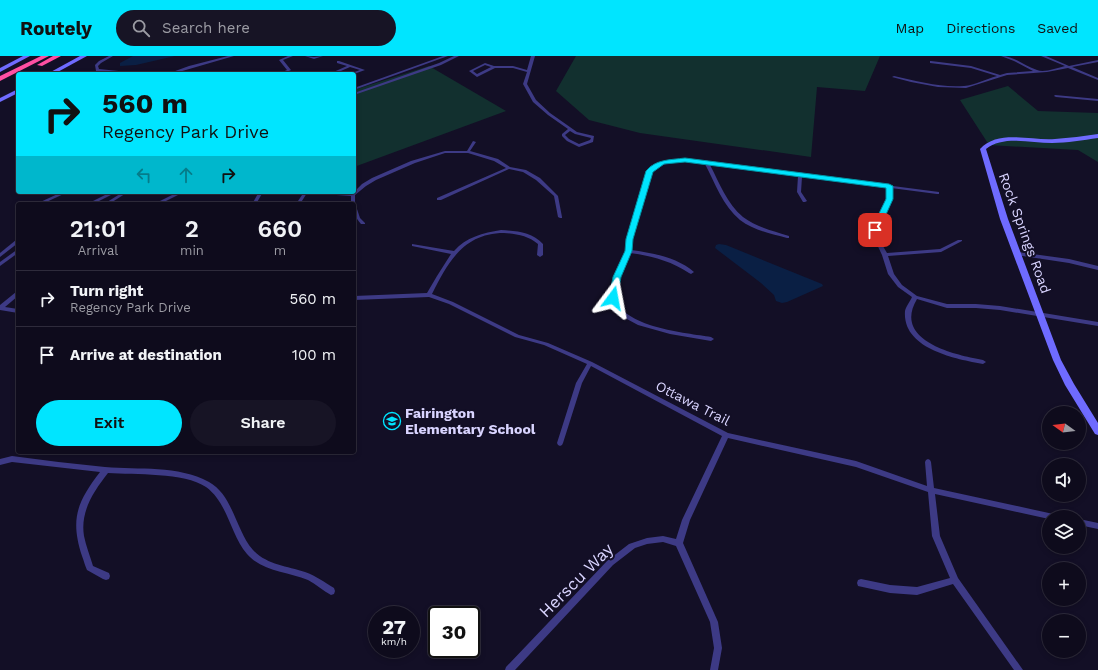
<!DOCTYPE html>
<meta charset="utf-8">
<style>
body{margin:0;font-family:"Work Sans",sans-serif;background:#171425;color:#f1f3f6;height:100vh;display:flex;flex-direction:column;font-size:15px;white-space:nowrap}
*{box-sizing:border-box;margin:0}
p{font-size:13px;color:#9b9ba3}
.icon{flex:none;width:22px;height:22px;fill:none;stroke:currentColor;stroke-width:2;stroke-linecap:round;stroke-linejoin:round}
.map{position:relative;flex:1;overflow:hidden}
.drawer{position:absolute;left:16px;top:146px;width:340px;height:252px;display:flex;flex-direction:column;background:#0e0b1c;border-radius:4px;box-shadow:0 2px 6px #0003,0 0 0 1px #2e2b3b}
.drawer>*{flex:none}
.top-card{position:absolute;left:16px;top:16px;width:340px;height:122px;border-radius:4px;box-shadow:0 2px 6px #0003,0 0 0 1px #2e2b3b;background:#00e5ff;color:#111;overflow:hidden}
.needle{width:26px;rotate:285deg}
.tools{position:absolute;left:1042px;top:350px;display:grid;gap:8px}
.tools a{display:grid;place-items:center;width:44px;height:44px;border-radius:50%;background:#0e0b1c;box-shadow:0 2px 6px #0003,0 0 0 1px #2e2b3b;font-size:20px}
.speed{position:absolute;left:368px;top:550px;display:flex;gap:8px;font-size:20px;font-weight:700;text-align:center}
.speed>*{display:grid;place-content:center;width:52px;height:52px;border-radius:50%;background:#0e0b1c;box-shadow:0 2px 6px #0003,0 0 0 1px #2e2b3b;line-height:1}
.speed small{font-size:10px;font-weight:400}
.speed .limit{border:2px solid #111;border-radius:6px;background:#fff;color:#111}
.pin{position:absolute;display:grid;place-items:center;width:34px;height:34px;color:#fff;margin:-17px;border-radius:8px;box-shadow:0 2px 6px #0006}
.me{position:absolute;width:44px;margin:-22px;rotate:13deg;stroke-linejoin:round;filter:drop-shadow(0 0 3px #0008)}
.turn{display:flex;align-items:center;gap:14px;height:84px;padding:0 20px;font-size:18px}
.turn .icon{width:52px;height:52px;stroke-width:2.5}
.turn b{display:block;font-size:28px;line-height:34px}
.lanes{display:flex;align-items:center;height:38px;padding:0 20px;background:#0003;justify-content:center;gap:20px;direction:ltr}
.lanes .off{opacity:.35}
.eta{display:flex;justify-content:space-evenly;align-items:center;height:68px;text-align:center}
.eta b{font-size:24px;font-weight:600;line-height:28px}
.button{display:flex;gap:8px;margin-top:auto;padding:8px 20px}
.button a{flex:1;height:46px;border-radius:24px;background:#00e5ff;color:#111;font-size:16px;font-weight:600;line-height:46px;text-align:center}
.button a+a{background:#171425;color:#f1f3f6}
ul{padding:0;list-style:none}
li{display:flex;align-items:center;gap:12px;height:56px;padding:0 20px;border-top:1px solid #2e2b3b}
li div{flex:1}
li b{display:block;font-size:15px}
li em{font-style:normal}
header{display:flex;align-items:center;gap:24px;box-sizing:border-box;height:56px;padding:0 20px;background:#00e5ff;color:#111}
header strong{font-size:19px}
nav{display:flex;gap:22px;margin-inline-start:auto;font-size:14px}
.search{width:280px;height:36px;background:#171425;display:flex;align-items:center;gap:10px;box-sizing:border-box;padding:0 14px;border-radius:22px;color:#9b9ba3;font-size:15px}
.map>svg:first-child{display:block}
.green{fill:#12302f}
.water{fill:#0a1f44}
.lines{fill:none;stroke-linecap:round;stroke-linejoin:round}
.street{fill:#3d3a85;fill-rule:evenodd}
.secondary{fill:#6f6bff;fill-rule:evenodd}
.highway{fill:#ff4fa3;fill-rule:evenodd}
.route{fill:#00e5ff;stroke:#0095a6}
.labels{text-anchor:middle;dominant-baseline:central;stroke-width:4;stroke-linejoin:round;paint-order:stroke}
.street-label{font-size:14px;fill:#d9d4ff;stroke:#130f26}
.poi-label{font-size:14px;font-weight:bold;fill:#d9d4ff;stroke:#130f26;text-anchor:start}
.near-street-label{font-size:17px;fill:#d9d4ff;stroke:#130f26}
</style>
<header>
<strong>Routely</strong>
<div class="search"><svg class="icon" aria-label="search" viewBox="0 0 24 24"><circle cx="10" cy="10" r="6"/><path d="M15 15l6 6"/></svg>Search here</div>
<nav><a>Map</a><a>Directions</a><a>Saved</a></nav>
</header>
<div class="map">
<svg width="1098" height="614" viewBox="0 0 1098 614">
<rect width="100%" height="100%" fill="#130f26"/>
<g class="green">
<path d="M576,0H880L865,35L817,31L811,101L640,77L589,64L556,35Z"/>
<path d="M429,10L506,55L354,111V34Z"/>
<path d="M1008,30L1038,55L1098,57V106L1078,94L989,89L960,44Z"/>
</g>
<g class="water">
<path d="M133,0H175L136,9L120,10V7Z"/>
<path d="M719,188L726,189L822,228L823,230L787,246L782,247L776,245L774,239L761,227L715,192L716,189Z"/>
</g>
<g class="lines">
<g class="street">
<path d="M109,0H113L101,7L98,10L99,13L138,17L140,18H127L96,15L95,9L99,5Z"/>
<path d="M228,0H234L172,18H167L189,10Z"/>
<path d="M288,0H293L283,4L291,14L283,18H278L287,14L279,4Z"/>
<path d="M305,0L314,1L323,0L314,3Z"/>
<path d="M443,0H448L354,34V32Z"/>
<path d="M454,0H459L441,9L354,39V37L439,7Z"/>
<path d="M531,0H535L527,28L536,44L550,57L577,76L594,80L593,86L579,91L567,85L562,80V78L568,73L548,59L533,46L523,28L527,16L513,12H495L477,21L469,15L485,7L494,10H513L527,14ZM485,9L491,11L477,18L473,15ZM570,75L575,78L591,82L590,84L579,88L569,83L565,79Z"/>
<path d="M1001,0C1015,0 1024,10 1037,14C1044,17 1057,12 1065,10L1041,0H1046L1069,10L1098,4V6L1072,11L1098,22V24L1068,12L1047,16L1007,19L966,32L938,31L911,26L892,21L894,20C917,25 941,32 964,30C975,29 986,23 997,20L971,12L930,7V5H931L971,10L1000,19L1007,17L1033,15L1014,5Z"/>
<path d="M337,5H339L365,14L354,18H349L360,14L350,11L334,18H329L347,10L337,7Z"/>
<path d="M1055,39L1098,43V45L1056,41L1054,40Z"/>
<path d="M473,85L476,86L470,95L498,103L510,111L526,114L540,122L558,140L562,161V162H560L558,161L554,140L536,124L523,116L509,113L441,144H437V142L506,112L494,105L468,97H445L415,107L376,124L366,130L355,139V149L356,150L360,162L365,167V168H361C355,161 354,157 354,148H351V140L307,137L300,148H296L304,136H328L352,138L362,128L372,122L411,105L445,95H467Z"/>
<path d="M685,103L939,136V138H937L891,132L892,143L877,174V180L887,197L940,193L958,184H962V185L941,196L888,200L894,218L902,229L917,240L947,248H976L1000,250L1098,266V270L1000,254L976,252H947L917,243C892,285 955,299 983,304L986,306L983,308C956,303 902,293 905,255C906,250 910,246 912,241L898,231L888,218L882,199L873,180V174L888,143L887,132L802,121L801,136L807,145L805,146H803L797,136L798,120L710,109C719,126 727,148 743,161C756,171 773,175 789,180V182H787C771,178 753,174 740,164C723,150 715,127 705,108C686,105 667,103 651,116L632,183L631,194C652,197 677,201 694,216L691,218L689,217C671,205 652,200 630,197C626,208 614,229 616,241C620,271 687,277 711,281L714,283L711,285L670,278L638,269L625,262L616,254L610,242V237L613,226L625,196L628,183L647,115C657,105 671,104 685,103Z"/>
<path d="M62,136H68L42,148H36Z"/>
<path d="M111,136H117L93,148H87Z"/>
<path d="M123,136H128L109,148H104Z"/>
<path d="M178,136H184L160,148H154Z"/>
<path d="M259,136H263L256,148H252Z"/>
<path d="M501,174C517,175 532,176 543,188V199L540,201L537,199L538,188C528,180 518,178 504,177C464,177 448,206 432,238L453,246L519,279L548,287L592,306L728,377L856,405L927,430L925,406L926,404L928,403L930,404L931,406L934,432L1058,459L1059,461H1049V463L935,438L940,480L958,522L1023,614H1014L953,528L917,539L890,537L858,530L857,527L858,524L861,523L890,529L917,531L950,522L932,480L928,436L856,411L728,382L690,464L683,487L718,566L722,592L718,614H710L714,592L710,566L676,490L663,486L647,488L635,492L613,509L515,614H505L506,611L607,505L629,488L647,482L663,480L676,483L682,464L722,380L591,310L582,327L563,387L562,389L560,390L558,389L557,387L576,327L587,308L544,289L515,281L449,248L429,241L354,244V240L427,237L437,220L451,198L412,190V188L454,195C466,181 483,177 501,174Z"/>
<path d="M16,184H18V187L0,201V197Z"/>
<path d="M18,193V197L0,210V206Z"/>
<path d="M1018,196L1069,203L1098,210V214L1069,207L1016,199V197Z"/>
<path d="M18,235V240L5,251L18,253V257L0,254V249L16,236Z"/>
<path d="M12,400C43,404 74,408 105,411C139,414 178,409 209,426C233,439 236,475 253,494C267,509 287,510 305,516C316,520 324,526 334,532L335,535L334,538L331,539C323,535 316,528 308,524C287,515 263,516 247,498C230,478 228,447 206,431C184,416 135,419 108,417C94,435 80,455 84,480C86,490 90,500 93,510L109,517L110,520L109,523L106,524L103,523L87,514C85,510 84,505 82,500C70,463 77,446 100,416L12,406L0,409V403Z"/>
<path d="M1079,463L1098,467V473L1079,469Z"/>
</g>
<g class="secondary">
<path d="M23,0H30L0,16V12Z"/>
<path d="M80,0H87L54,18H47Z"/>
<path d="M18,33V37L0,46V42Z"/>
<path d="M1098,78V82C1083,84 1067,87 1052,87C1031,87 1003,79 986,93L1008,163L1061,304L1074,328L1098,367V379L1095,378L1065,329L1053,304L1000,163L980,93C998,73 1031,85 1055,83C1069,82 1084,80 1098,78Z"/>
</g>
<g class="highway">
<path d="M41,0H49L0,25V20Z"/>
<path d="M53,0H61L42,10L37,9Z"/>
</g>
</g>
<path class="route" d="M685,102L889,128L893,130V143L879,174L875,176L871,174L886,143V132L685,106L664,108L653,116L633,183L632,195L621,221L617,242L616,244H610L609,242L613,221L625,195L626,183L646,115C656,103 670,104 685,102Z"/>
<defs>
<g id="school-ring" transform="scale(0.9)"><circle r="9.5" fill="#130f26" stroke="#00e5ff" stroke-width="1.5"/><path d="M0-5L7-2L0 1L-7-2ZM-4 1L0 2.5L4 1V4Q0 6-4 4Z" fill="#00e5ff"/></g>
</defs>
<g fill-rule="evenodd">
<use href="#school-ring" x="392" y="365"/>
</g>
<g class="labels">
<g class="street-label">
<text transform="translate(1025 177) rotate(70)">Rock Springs Road</text>
<text transform="translate(693 347) rotate(27)">Ottawa Trail</text>
</g>
<g class="poi-label">
<text x="405" y="357">Fairington<tspan x="405" dy="16">Elementary School</tspan></text>
</g>
<g class="near-street-label">
<text transform="translate(576 524) rotate(-45)">Herscu Way</text>
</g>
</g>
</svg>
<div class="tools">
<a><svg class="needle" viewBox="-14 -14 28 28"><path d="M0-13l5 13h-10z" fill="#e53935"/><path d="M0 13l5-13h-10z" fill="#9b9ba3"/></svg></a>
<a><svg class="icon" aria-label="sound" viewBox="0 0 24 24"><path d="M4 9h4l5-4v14l-5-4H4zM17 9q2 3 0 6"/></svg></a>
<a><svg class="icon" aria-label="layers" viewBox="0 0 24 24"><path d="M12 4l9 5-9 5-9-5zM3 14l9 5 9-5"/></svg></a>
<a>+</a>
<a>−</a>
</div>
<div class="speed"><div>27<small>km/h</small></div><div class="limit">30</div></div>
<div class="pin" style="left:875px;top:174px;background:#d93025"><svg class="icon" aria-label="arrive" viewBox="0 0 24 24"><path d="M6 21V4h12l-3 4 3 4H6"/></svg></div>
<svg class="me" style="left:613px;top:242px" viewBox="-20 -20 40 40"><path d="M0-17L14 15 0 8-14 15z" fill="#00e5ff" stroke="#fff" stroke-width="4"/></svg>
<div class="top-card">
<div class="turn"><svg class="icon" aria-label="right" viewBox="0 0 24 24"><path d="M7 20v-9h11M14 6l5 5-5 5"/></svg><div><b>560 m</b>Regency Park Drive</div></div>
<div class="lanes"><svg class="icon off" aria-label="left" viewBox="0 0 24 24"><path d="M17 20v-9H6M10 6l-5 5 5 5"/></svg><svg class="icon off" aria-label="ahead" viewBox="0 0 24 24"><path d="M12 20V5M6 11l6-6 6 6"/></svg><svg class="icon" aria-label="right" viewBox="0 0 24 24"><path d="M7 20v-9h11M14 6l5 5-5 5"/></svg></div>
</div>
<section class="drawer">
<div class="eta">
<div><b>21:01</b><p>Arrival</p></div>
<div><b>2</b><p>min</p></div>
<div><b>660</b><p>m</p></div>
</div>
<ul>
<li><svg class="icon" aria-label="right" viewBox="0 0 24 24"><path d="M7 20v-9h11M14 6l5 5-5 5"/></svg><div><b>Turn right</b><p>Regency Park Drive</p></div><em>560 m</em></li>
<li><svg class="icon" aria-label="arrive" viewBox="0 0 24 24"><path d="M6 21V4h12l-3 4 3 4H6"/></svg><div><b>Arrive at destination</b></div><em>100 m</em></li>
</ul>
<div class="button"><a>Exit</a><a>Share</a></div>
</section>
</div>
